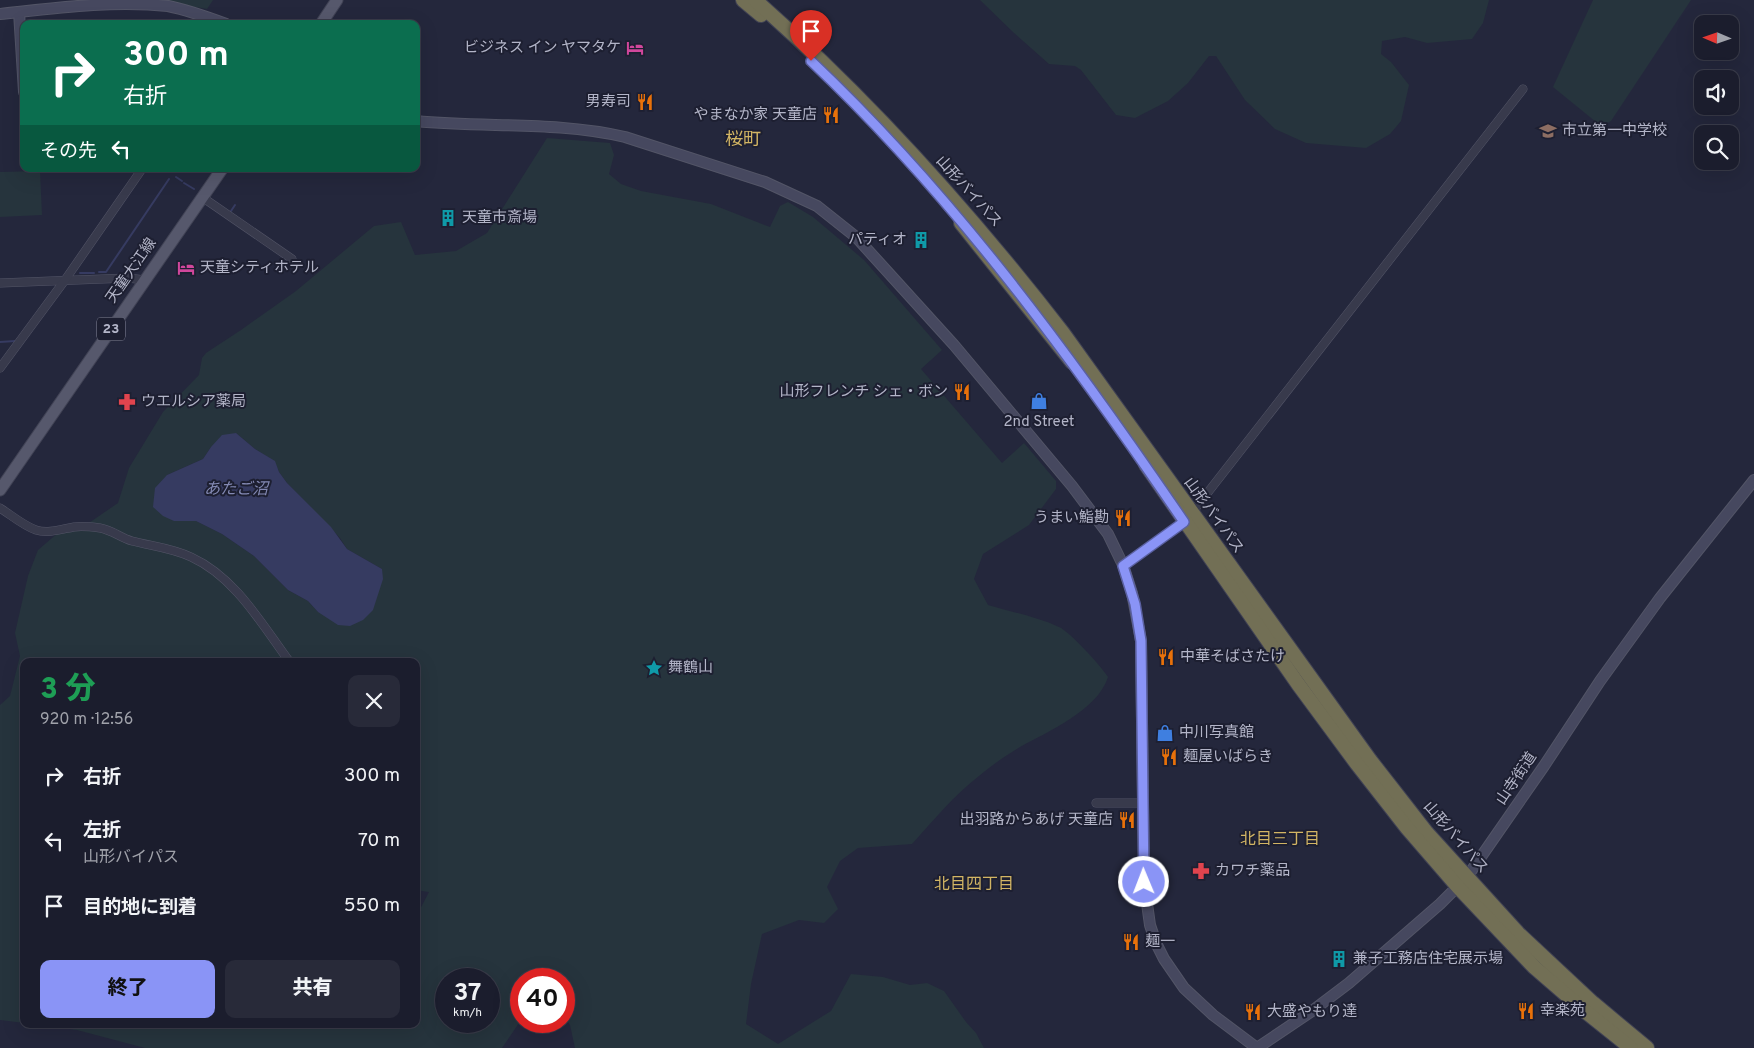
<!DOCTYPE html>
<html lang="ja">
<meta charset="utf-8">
<style>
body{margin:0;font-family:Overpass,"Noto Sans JP",sans-serif;background:#282a39;color:#f1f3f6;height:100vh;display:flex;flex-direction:column;font-size:19px;white-space:nowrap}
*{box-sizing:border-box;margin:0}
p{font-size:16px;color:#a0a2aa}
.icon{flex:none;width:28px;height:28px;fill:none;stroke:currentColor;stroke-width:2;stroke-linecap:round;stroke-linejoin:round}
.map{position:relative;flex:1;overflow:hidden}
.details{position:absolute;left:20px;top:658px;width:400px;height:370px;display:flex;flex-direction:column;background:#1b1d2d;border-radius:10px;box-shadow:0 5px 20px #0002,0 0 0 1px #393b49}
.details>*{flex:none}
.hud{position:absolute;left:20px;top:20px;width:400px;height:152px;border-radius:10px;box-shadow:0 5px 20px #0002,0 0 0 1px #393b49;background:#0b6e4f;color:#fff;overflow:hidden}
.needle{width:32px;rotate:272deg}
.fabs{position:absolute;left:1694px;top:15px;display:grid;gap:10px}
.fabs a{display:grid;place-items:center;width:45px;height:45px;border-radius:10px;background:#1b1d2d;box-shadow:0 5px 20px #0002,0 0 0 1px #393b49;font-size:25px}
.speed{position:absolute;left:435px;top:968px;display:flex;gap:10px;font-size:25px;font-weight:700;text-align:center}
.speed>*{display:grid;place-content:center;width:65px;height:65px;border-radius:50%;background:#1b1d2d;box-shadow:0 5px 20px #0002,0 0 0 1px #393b49;line-height:1}
.speed small{font-size:12px;font-weight:400}
.speed .limit{border:8px solid #d22;background:#fff;color:#111}
.pin{position:absolute;display:grid;place-items:center;width:42px;height:42px;color:#fff;margin:-51px -21px;border-radius:50% 50% 50% 0;rotate:-45deg;box-shadow:0 0 5px #0007}
.pin .icon{rotate:45deg}
.me{position:absolute;width:55px;margin:-28px;rotate:359deg;stroke-linejoin:round;filter:drop-shadow(0 0 4px #0008)}
.turn{display:flex;align-items:center;gap:18px;height:105px;padding:0 20px;font-size:22px}
.turn .icon{width:65px;height:65px;stroke-width:2.5}
.turn b{display:block;font-size:35px;line-height:42px}
.then{display:flex;align-items:center;height:48px;padding:0 20px;background:#0003;gap:10px;font-size:19px}
.round{display:grid;place-items:center;flex:none;width:52px;height:52px;border-radius:10px;background:#282a39}
.head{display:flex;align-items:center;justify-content:space-between;height:85px;padding:0 20px}
h1{font-size:30px;font-weight:800;line-height:38px;color:#1e9e55}
.primary-button{display:flex;gap:10px;margin-top:auto;padding:10px 20px}
.primary-button a{flex:1;height:58px;border-radius:10px;background:#8a94f6;color:#111;font-size:20px;font-weight:800;line-height:58px;text-align:center}
.primary-button a+a{background:#282a39;color:#f1f3f6}
ul{padding:0;list-style:none}
li{display:flex;align-items:center;gap:15px;height:65px;padding:0 20px}
li div{flex:1}
li b{display:block;font-size:19px}
li em{font-style:normal}
.map>svg:first-child{display:block}
.green{fill:#26343d;fill-rule:evenodd}
.water{fill:#363b61}
.lines{fill:none;stroke-linecap:round;stroke-linejoin:round}
.stream{stroke:#363b61;stroke-width:2}
.street-casing{stroke:#535567;stroke-width:9}
.secondary-casing{stroke:#535567;stroke-width:12}
.primary-casing{stroke:#414355;stroke-width:13}
.highway-casing{stroke:#404254;stroke-width:16}
.street{stroke:#383a4c;stroke-width:8}
.secondary{stroke:#46485f;stroke-width:10}
.primary{stroke:#56586c;stroke-width:11}
.highway{stroke:#726f55;stroke-width:14}
.route-casing{stroke:#5a60a0;stroke-width:12}
.route{stroke:#8a94f6;stroke-width:9}
.labels{text-anchor:middle;dominant-baseline:central;stroke-width:4;stroke-linejoin:round;paint-order:stroke}
.shield{fill:#1d1f31;stroke:#86889b;stroke-width:1}
.shield-label{font-size:14px;font-weight:bold;fill:#b3b5c8}
.poi-label{font-size:15px;fill:#b3b5c8;stroke:#1d1f31;text-anchor:start}
.street-label{font-size:15px;fill:#b3b5c8;stroke:#1d1f31}
.water-label{font-size:16px;font-style:italic;fill:#8389b3;stroke:#1d1f31}
.neighbourhood-label{font-size:16px;fill:#d2b564;stroke:#1d1f31}
.quarter-label{font-size:18px;fill:#d2b564;stroke:#1d1f31}
</style>
<div class="map">
<svg width="1754" height="1048" viewBox="0 0 1754 1048">
<rect width="100%" height="100%" fill="#24273c"/>
<g class="green">
<path d="M151,0H213L207,9Z"/>
<path d="M980,0H1489L1483,23L1472,39L1427,43L1405,37L1382,41L1381,54L1391,62L1409,85L1401,121L1390,134L1366,148L1306,143L1275,129L1245,100L1216,56H1209L1188,83L1168,101L1135,118L1116,115L1081,70L1075,66L1049,64L1014,33Z"/>
<path d="M1593,0H1691L1611,121L1601,126L1553,87Z"/>
<path d="M547,138L610,143L614,155L609,174L621,184L641,191L711,204L770,227L780,206L788,202L813,217L864,260L942,350L921,369L1002,463L1024,443L1056,481V489L1029,525L983,554L974,579L988,605C1012,612 1037,617 1059,627C1069,631 1102,667 1108,677C1098,710 1047,732 1020,747C1006,755 991,766 979,776C954,795 933,821 912,844L858,848L840,861L827,887L838,909L824,923L799,920L762,934L751,984L746,1024L778,1044L831,1011L851,974L883,977L910,985L927,983L944,991L966,1022L976,1033L984,1048H575L570,1025L564,1016V979H521V1020L502,1048H145L77,1030L29,1024H416V917L429,892L416,890V661H24V1023L0,1020V705L10,696L20,656L15,633L28,576L38,550L59,532L83,527L118,503L129,468L163,412L199,375L202,358L206,353L241,330L296,291L374,226L401,222L415,255L456,251L487,233ZM236,433L255,449L274,461L279,472L287,483L340,538L347,549L382,569L318,612L308,601L288,590L254,556L222,534L196,521H174L167,475L203,459L211,447ZM446,979H489V1021H446Z"/>
<path d="M40,171L42,215L0,217V172Z"/>
</g>
<path class="water" d="M236,433L255,449L275,461L279,472L287,483L331,527L347,549L382,569L383,579L373,610L363,620L350,626L338,625L318,612L308,601L288,590L254,556L222,534L196,521H174L163,516L153,507L155,488L167,475L203,459L211,447L222,435Z"/>
<g class="lines">
<g class="stream">
<path d="M176,177L182,181"/>
<path d="M184,183L194,189"/>
<path d="M229,214L235,205"/>
<path d="M99,272H106L169,179"/>
<path d="M80,273H94"/>
<path d="M0,342L15,341"/>
</g>
<g class="street-casing">
<g id="street">
<path d="M202,197L292,259"/>
<path d="M0,283L128,278L145,280"/>
<path d="M0,368L65,280L142,169"/>
<path d="M0,508C11,515 24,526 36,530C48,534 62,529 74,527C82,526 92,527 100,528C112,530 121,538 132,541C151,546 172,548 191,557C235,577 261,623 289,661"/>
<path d="M1123,565L1184,522L1191,514L1523,89"/>
<path d="M1096,803H1144"/>
</g>
</g>
<g class="secondary-casing">
<g id="secondary">
<path d="M19,12L24,92"/>
<path d="M0,14C55,8 113,0 168,6C188,10 207,17 226,24"/>
<path d="M416,121C486,128 556,121 625,137L765,182L817,206L856,237L954,345L1072,486L1108,534L1123,565L1132,593L1141,641L1144,882L1150,925L1156,943L1164,959L1184,988L1213,1015L1257,1048"/>
<path d="M1257,1048L1312,1011L1349,983L1440,904L1467,877L1544,766L1600,681L1660,598L1754,480"/>
</g>
</g>
<g class="primary-casing">
<g id="primary">
<path d="M321,24L337,0"/>
<path d="M0,490L222,169"/>
</g>
</g>
<g class="highway-casing">
<g id="highway">
<path d="M743,0L761,15"/>
<path d="M755,0C869,100 970,213 1063,333L1370,760L1427,833L1518,933L1593,1003L1647,1048"/>
<path d="M961,223L1072,362"/>
<path d="M1146,465L1298,684L1357,764L1407,828L1458,887L1534,967L1586,1012L1631,1048"/>
</g>
</g>
<use href="#street" class="street"/>
<use href="#secondary" class="secondary"/>
<use href="#primary" class="primary"/>
<use href="#highway" class="highway"/>
</g>
<g class="lines">
<g class="route-casing">
<path id="route" d="M811,61C955,197 1073,359 1184,522L1123,566L1135,604L1141,641L1144,882"/>
</g>
<use href="#route" class="route"/>
</g>
<defs>
<g id="hotel-bare" transform="scale(1.35)"><path d="M-6-4.5h1.5V1H6V5H4.5V3h-9V5H-6ZM-4 0a1.8 1.8 0 1 1 3.6 0ZM.5 0V-2.5h3Q6-2.5 6 0Z" fill="#d1479c" stroke="#1d1f31" stroke-width="2.5" paint-order="stroke"/></g>
<g id="restaurant-bare" transform="scale(1.35)"><path d="M-5-6h1v4h1v-4h1v4h1v-4h1v5L-1.5 .5V6h-2V.5L-5-1ZM5-6V6H3V1.5H1.5Q1.5-4 5-6Z" fill="#e8710a" stroke="#1d1f31" stroke-width="2.5" paint-order="stroke"/></g>
<g id="school-bare" transform="scale(1.35)"><path d="M0-5L7-2L0 1L-7-2ZM-4 1L0 2.5L4 1V4Q0 6-4 4Z" fill="#8d6e63" stroke="#1d1f31" stroke-width="2.5" paint-order="stroke"/></g>
<g id="building-bare" transform="scale(1.35)"><path d="M-4-6H4V6H1V3H-1V6H-4ZM-2.5-4.3h1.7v1.8h-1.7ZM.8-4.3h1.7v1.8H.8ZM-2.5-1h1.7V.8h-1.7ZM.8-1h1.7V.8H.8Z" fill="#0f9aa8" stroke="#1d1f31" stroke-width="2.5" paint-order="stroke"/></g>
<g id="shop-bare" transform="scale(1.35)"><path d="M-5-2.5h2.3a2.7 3.5 0 0 1 5.4 0H5L5.5 6h-11ZM-1.5-2.5h3a1.5 2.3 0 0 0-3 0Z" fill="#3f7fe0" stroke="#1d1f31" stroke-width="2.5" paint-order="stroke"/></g>
<g id="pharmacy-bare" transform="scale(1.35)"><path d="M-2-6h4v4h4v4h-4v4h-4v-4h-4v-4h4Z" fill="#e0444e" stroke="#1d1f31" stroke-width="2.5" paint-order="stroke"/></g>
<g id="sight-bare" transform="scale(1.35)"><path d="M0-6L1.8-2.2L6-1.7L2.9 1.2L3.7 5.4L0 3.3L-3.7 5.4L-2.9 1.2L-6-1.7L-1.8-2.2Z" fill="#0f9aa8" stroke="#1d1f31" stroke-width="2.5" paint-order="stroke"/></g>
</defs>
<g fill-rule="evenodd">
<use href="#hotel-bare" x="635" y="48"/>
<use href="#restaurant-bare" x="645" y="102"/>
<use href="#restaurant-bare" x="831" y="115"/>
<use href="#school-bare" x="1548" y="131"/>
<use href="#building-bare" x="448" y="218"/>
<use href="#building-bare" x="921" y="240"/>
<use href="#hotel-bare" x="186" y="268"/>
<use href="#restaurant-bare" x="962" y="392"/>
<use href="#shop-bare" x="1039" y="401"/>
<use href="#pharmacy-bare" x="127" y="402"/>
<use href="#restaurant-bare" x="1123" y="518"/>
<use href="#restaurant-bare" x="1166" y="657"/>
<use href="#sight-bare" x="654" y="668"/>
<use href="#shop-bare" x="1165" y="733"/>
<use href="#restaurant-bare" x="1169" y="757"/>
<use href="#restaurant-bare" x="1127" y="820"/>
<use href="#pharmacy-bare" x="1201" y="871"/>
<use href="#restaurant-bare" x="1131" y="942"/>
<use href="#building-bare" x="1339" y="959"/>
<use href="#restaurant-bare" x="1526" y="1011"/>
<use href="#restaurant-bare" x="1253" y="1012"/>
</g>
<g class="labels">
<rect class="shield" x="97" y="317.5" width="28" height="23" rx="4"/>
<g class="shield-label">
<text x="111" y="329">23</text>
</g>
<g class="poi-label">
<text x="621" y="48" text-anchor="end">ビジネス イン ヤマタケ</text>
<text x="631" y="102" text-anchor="end">男寿司</text>
<text x="817" y="115" text-anchor="end">やまなか家 天童店</text>
<text x="1562" y="131">市立第一中学校</text>
<text x="462" y="218">天童市斎場</text>
<text x="907" y="240" text-anchor="end">パティオ</text>
<text x="200" y="268">天童シティホテル</text>
<text x="948" y="392" text-anchor="end">山形フレンチ シェ・ボン</text>
<text x="141" y="402">ウエルシア薬局</text>
<text x="1039" y="422" text-anchor="middle">2nd Street</text>
<text x="1109" y="518" text-anchor="end">うまい鮨勘</text>
<text x="1180" y="657">中華そばさたけ</text>
<text x="668" y="668">舞鶴山</text>
<text x="1179" y="733">中川写真館</text>
<text x="1183" y="757">麺屋いばらき</text>
<text x="1113" y="820" text-anchor="end">出羽路からあげ 天童店</text>
<text x="1215" y="871">カワチ薬品</text>
<text x="1145" y="942">麺一</text>
<text x="1353" y="959">兼子工務店住宅展示場</text>
<text x="1540" y="1011">幸楽苑</text>
<text x="1267" y="1012">大盛やもり達</text>
</g>
<g class="street-label">
<text transform="translate(968 192) rotate(48)">山形バイパス</text>
<text transform="translate(132 271) rotate(-55)">天童大江線</text>
<text transform="translate(1213 516) rotate(54)">山形バイパス</text>
<text transform="translate(1517 779) rotate(-56)">山寺街道</text>
<text transform="translate(1455 838) rotate(49)">山形バイパス</text>
</g>
<g class="water-label">
<text x="236" y="490">あたご沼</text>
</g>
<g class="neighbourhood-label">
<text x="1280" y="840">北目三丁目</text>
<text x="974" y="885">北目四丁目</text>
</g>
<g class="quarter-label">
<text x="743" y="140">桜町</text>
</g>
</g>
</svg>
<div class="fabs">
<a><svg class="needle" viewBox="-14 -14 28 28"><path d="M0-13l5 13h-10z" fill="#e53935"/><path d="M0 13l5-13h-10z" fill="#a0a2aa"/></svg></a>
<a><svg class="icon" aria-label="sound" viewBox="0 0 24 24"><path d="M4 9h4l5-4v14l-5-4H4zM17 9q2 3 0 6"/></svg></a>
<a><svg class="icon" aria-label="search" viewBox="0 0 24 24"><circle cx="10" cy="10" r="6"/><path d="M15 15l6 6"/></svg></a>
</div>
<div class="speed"><div>37<small>km/h</small></div><div class="limit">40</div></div>
<div class="pin" style="left:811px;top:61px;background:#d93025"><svg class="icon" aria-label="arrive" viewBox="0 0 24 24"><path d="M6 21V4h12l-3 4 3 4H6"/></svg></div>
<svg class="me" style="left:1144px;top:882px" viewBox="-20 -20 40 40"><circle r="17" fill="#8a94f6" stroke="#fff" stroke-width="3"/><path d="M0-11L8 9 0 5-8 9z" fill="#fff"/></svg>
<div class="hud">
<div class="turn"><svg class="icon" aria-label="right" viewBox="0 0 24 24"><path d="M7 20v-9h11M14 6l5 5-5 5"/></svg><div><b>300 m</b>右折</div></div>
<div class="then">その先<svg class="icon" aria-label="left" viewBox="0 0 24 24"><path d="M17 20v-9H6M10 6l-5 5 5 5"/></svg></div>
</div>
<section class="details">
<div class="head"><div><h1>3 分</h1><p>920 m · 12:56</p></div><a class="round"><svg class="icon" aria-label="close" viewBox="0 0 24 24"><path d="M6 6l12 12M18 6L6 18"/></svg></a></div>
<ul>
<li><svg class="icon" aria-label="right" viewBox="0 0 24 24"><path d="M7 20v-9h11M14 6l5 5-5 5"/></svg><div><b>右折</b></div><em>300 m</em></li>
<li><svg class="icon" aria-label="left" viewBox="0 0 24 24"><path d="M17 20v-9H6M10 6l-5 5 5 5"/></svg><div><b>左折</b><p>山形バイパス</p></div><em>70 m</em></li>
<li><svg class="icon" aria-label="arrive" viewBox="0 0 24 24"><path d="M6 21V4h12l-3 4 3 4H6"/></svg><div><b>目的地に到着</b></div><em>550 m</em></li>
</ul>
<div class="primary-button"><a>終了</a><a>共有</a></div>
</section>
</div>
